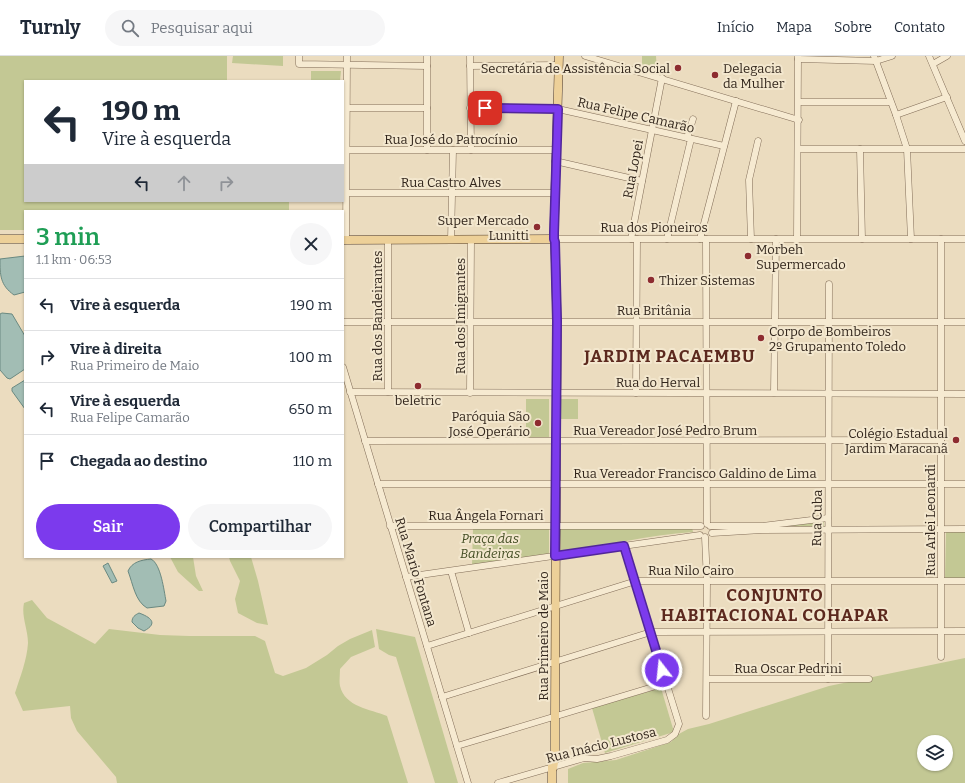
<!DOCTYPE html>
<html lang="pt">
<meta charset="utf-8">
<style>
body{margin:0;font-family:Bitter,serif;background:#f6f6f7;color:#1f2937;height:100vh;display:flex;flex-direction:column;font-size:15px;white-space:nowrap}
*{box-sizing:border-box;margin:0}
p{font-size:13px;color:#747a83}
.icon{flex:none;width:22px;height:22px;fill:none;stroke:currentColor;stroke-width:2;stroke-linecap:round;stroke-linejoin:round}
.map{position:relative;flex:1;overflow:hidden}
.panel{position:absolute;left:24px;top:154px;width:320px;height:348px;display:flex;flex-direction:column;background:#fff;border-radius:0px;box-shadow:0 1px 3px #0004}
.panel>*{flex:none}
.guide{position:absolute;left:24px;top:24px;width:320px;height:122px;border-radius:0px;box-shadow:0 1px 3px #0004;background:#fff;color:#1f2937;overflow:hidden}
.buttons{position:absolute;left:917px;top:679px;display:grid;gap:8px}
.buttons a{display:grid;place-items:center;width:36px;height:36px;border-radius:50%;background:#fff;box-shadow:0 1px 3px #0004;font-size:20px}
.pin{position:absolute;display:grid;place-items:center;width:34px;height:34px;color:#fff;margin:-17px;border-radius:8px;box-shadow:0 2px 6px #0006}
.me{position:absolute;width:44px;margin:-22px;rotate:344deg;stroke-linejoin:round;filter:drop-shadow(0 0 3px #0008)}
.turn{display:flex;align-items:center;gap:14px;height:84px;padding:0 12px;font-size:18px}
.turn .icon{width:52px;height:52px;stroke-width:2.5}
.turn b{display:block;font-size:28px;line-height:34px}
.lanes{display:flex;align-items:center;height:38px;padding:0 12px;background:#0003;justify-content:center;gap:20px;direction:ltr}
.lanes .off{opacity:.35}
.round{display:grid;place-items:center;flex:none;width:42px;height:42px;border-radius:21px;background:#f6f6f7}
.head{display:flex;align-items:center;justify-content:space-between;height:68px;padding:0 12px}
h1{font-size:24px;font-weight:600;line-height:30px;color:#1e9e55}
.cta{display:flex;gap:8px;margin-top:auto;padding:8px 12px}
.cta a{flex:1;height:46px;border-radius:24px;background:#7c3aed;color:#fff;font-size:16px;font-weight:600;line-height:46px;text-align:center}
.cta a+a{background:#f6f6f7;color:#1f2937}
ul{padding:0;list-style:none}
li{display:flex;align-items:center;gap:12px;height:52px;padding:0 12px;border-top:1px solid #e0e1e3}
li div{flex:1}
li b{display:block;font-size:15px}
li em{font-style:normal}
header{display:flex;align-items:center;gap:24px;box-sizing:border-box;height:56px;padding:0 20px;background:#fff;border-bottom:1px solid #e0e1e3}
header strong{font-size:19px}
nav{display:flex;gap:22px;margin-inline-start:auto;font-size:14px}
.search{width:280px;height:36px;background:#f6f6f7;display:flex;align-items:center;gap:10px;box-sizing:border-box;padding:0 14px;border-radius:22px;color:#747a83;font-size:15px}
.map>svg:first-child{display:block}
.green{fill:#c3c894;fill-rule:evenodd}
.water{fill:#a2bdb4;stroke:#6a8981}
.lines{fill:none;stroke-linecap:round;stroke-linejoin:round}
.minor-casing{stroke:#826d58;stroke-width:7}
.major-casing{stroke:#503c2d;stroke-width:9}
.minor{stroke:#f6ead1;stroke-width:6}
.major{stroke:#edd098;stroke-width:8}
.route-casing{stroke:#51269a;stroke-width:10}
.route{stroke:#7c3aed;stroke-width:7}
.poi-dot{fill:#8d2c30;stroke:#f3e7ce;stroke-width:1.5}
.labels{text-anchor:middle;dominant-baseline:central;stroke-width:4;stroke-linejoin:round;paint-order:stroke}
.poi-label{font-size:13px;fill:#32261c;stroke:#f3e7ce;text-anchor:end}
.street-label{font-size:13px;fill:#32261c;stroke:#f3e7ce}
.park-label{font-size:13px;font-style:italic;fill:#444e24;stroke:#f3e7ce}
.district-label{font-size:17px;font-weight:bold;letter-spacing:1px;fill:#5c291e;stroke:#f3e7ce}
</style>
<header>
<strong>Turnly</strong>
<div class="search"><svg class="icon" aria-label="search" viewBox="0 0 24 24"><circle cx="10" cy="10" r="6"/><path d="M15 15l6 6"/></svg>Pesquisar aqui</div>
<nav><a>Início</a><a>Mapa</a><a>Sobre</a><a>Contato</a></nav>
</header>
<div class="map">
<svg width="965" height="727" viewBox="0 0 965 727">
<rect width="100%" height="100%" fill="#ebdcbf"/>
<g class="green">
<path d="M0,0H227V25H25V145H289V155H25V174H0Z"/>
<path d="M233,0H283V10L232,7Z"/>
<path d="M642,0H656L657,15L642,10Z"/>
<path d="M311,15H341L340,25H311Z"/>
<rect x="526" y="343" width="23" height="39"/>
<rect x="561" y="343" width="17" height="20"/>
<path d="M824,464V471L781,470Z"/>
<path d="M692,471L693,476C648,479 605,490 561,496L560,472Z"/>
<path d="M473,473H549V498L472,509Z"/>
<path d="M946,476H965V522H945Z"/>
<path d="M170,501H193L196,520L203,535H199L178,516Z"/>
<path d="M229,501H251L258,525L268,569L257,567L238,557L235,543L240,525L230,505Z"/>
<path d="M32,544L47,562L95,588L109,573L160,579L189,580H255L265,585L275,617L283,620L306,612L327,599L338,590L350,583L372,574L375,591L351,601L340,613C340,619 339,625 340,630C345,651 370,653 387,660L408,727H117L116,721L77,675L71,662L70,650L23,655L15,637C20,621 27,604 28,587C28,573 21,560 24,547Z"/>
<path d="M376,573L415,581L458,727H435L396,601L389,599L379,593Z"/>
<path d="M965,602V727H568V713L583,707L616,704L671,686L677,679L688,673L709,668L829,630ZM924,686H946V708H924Z"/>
<path d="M661,632L674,676L605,697L592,652Z"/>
</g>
<g class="water">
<path d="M25,200V236L14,239C0,229 0,219 0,203Z"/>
<path d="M2,257L12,258L25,280V313L10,323L7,322L0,314V258Z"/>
<path d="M25,324V353L12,335V332Z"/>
<path d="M151,503C161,508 164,535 166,545L164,550L147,552C135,545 133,528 128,515C132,506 141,504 151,503Z"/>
<path d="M108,507L117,525L112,527L103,510Z"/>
<path d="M139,557C150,561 159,567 144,575L138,572L132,566C132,561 135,559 139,557Z"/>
</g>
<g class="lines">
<g class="minor-casing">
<g id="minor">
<path d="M299,0V8L427,10"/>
<path d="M427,0V94"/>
<path d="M470,0L471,94"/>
<path d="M585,0L799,64"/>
<path d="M874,0L896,59L907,93L911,183"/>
<path d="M929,0L965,85"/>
<path d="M798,3L876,5L892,0"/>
<path d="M933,8L947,0"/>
<path d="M470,10L559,9"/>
<path d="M799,46H890"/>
<path d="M347,52H427"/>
<path d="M470,52L558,53L724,90"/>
<path d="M896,59L947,41"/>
<path d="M687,82L693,63"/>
<path d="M798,93H965"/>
<path d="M860,93L862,183"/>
<path d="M347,94H555"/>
<path d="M555,105L642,125"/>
<path d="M347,137H554"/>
<path d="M554,183H965"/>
<path d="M631,183L662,22"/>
<path d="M667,183L691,83"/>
<path d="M700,183L736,45"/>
<path d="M706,183L707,468"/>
<path d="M751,183L749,124L758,85"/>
<path d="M797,183L798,0"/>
<path d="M941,183V601"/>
<path d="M346,184L347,0"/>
<path d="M388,184V336"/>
<path d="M451,184L453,94"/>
<path d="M343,266H965"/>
<path d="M343,311L468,727"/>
<path d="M350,336L965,338"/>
<path d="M470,337L471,184"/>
<path d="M636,337L637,183"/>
<path d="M774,337L776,183"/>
<path d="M365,385L941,384"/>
<path d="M378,428H965"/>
<path d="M390,470H701"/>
<path d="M710,470H762L828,462"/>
<path d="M712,477L762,474L965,473"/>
<path d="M705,481L707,525L706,660"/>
<path d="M451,515L469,577"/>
<path d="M406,521L700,479"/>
<path d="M427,590L636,525H965"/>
<path d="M707,623H869"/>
<path d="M828,623L829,228"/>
<path d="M442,641L651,576L965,575"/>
<path d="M457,690L666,627"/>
<path d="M498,727L584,702L597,703L611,700L667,684L675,678L679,668L624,490"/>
</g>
</g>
<g class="major-casing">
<g id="major">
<path d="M0,183H25"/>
<path d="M343,184L554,183"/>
<path d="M552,708V727"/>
<path d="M553,712L555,701V661L557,265L555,188L554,177L559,0"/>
</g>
</g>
<use href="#minor" class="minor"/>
<use href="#major" class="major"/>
</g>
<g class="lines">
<g class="route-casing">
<path id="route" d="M485,52L558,53L554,177V183L555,186L557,265L555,500L624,490L662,614"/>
</g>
<use href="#route" class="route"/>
</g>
<g class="poi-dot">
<circle cx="678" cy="12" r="4"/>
<circle cx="715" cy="19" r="4"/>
<circle cx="537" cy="171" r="4"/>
<circle cx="748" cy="200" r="4"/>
<circle cx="651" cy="224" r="4"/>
<circle cx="761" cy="282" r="4"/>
<circle cx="418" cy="330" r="4"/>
<circle cx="538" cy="367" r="4"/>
<circle cx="956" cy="384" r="4"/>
</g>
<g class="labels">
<g class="poi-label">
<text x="670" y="12">Secretária de Assistência Social</text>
<text x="723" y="12" text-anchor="start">Delegacia<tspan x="723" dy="15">da Mulher</tspan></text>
<text x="529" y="164">Super Mercado<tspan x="529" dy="15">Lunitti</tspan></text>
<text x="756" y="193" text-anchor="start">Morbeh<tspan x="756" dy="15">Supermercado</tspan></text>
<text x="659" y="224" text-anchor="start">Thizer Sistemas</text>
<text x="769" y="275" text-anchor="start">Corpo de Bombeiros<tspan x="769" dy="15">2º Grupamento Toledo</tspan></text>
<text x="418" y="344" text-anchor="middle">beletric</text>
<text x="530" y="360">Paróquia São<tspan x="530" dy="15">José Operário</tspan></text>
<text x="948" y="377">Colégio Estadual<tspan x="948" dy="15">Jardim Maracanã</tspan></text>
</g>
<g class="street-label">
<text transform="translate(636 59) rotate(13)">Rua Felipe Camarão</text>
<text x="451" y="83">Rua José do Patrocínio</text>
<text transform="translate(633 113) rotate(-79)">Rua Lopei</text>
<text x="451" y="126">Rua Castro Alves</text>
<text x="654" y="171">Rua dos Pioneiros</text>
<text x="654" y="254">Rua Britânia</text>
<text transform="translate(377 260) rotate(-90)">Rua dos Bandeirantes</text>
<text transform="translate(460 260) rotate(-90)">Rua dos Imigrantes</text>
<text x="658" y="326">Rua do Herval</text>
<text x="665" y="374">Rua Vereador José Pedro Brum</text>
<text x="695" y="417">Rua Vereador Francisco Galdino de Lima</text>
<text x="486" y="459">Rua Ângela Fornari</text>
<text transform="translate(817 462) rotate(-89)">Rua Cuba</text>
<text transform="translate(930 464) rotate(-90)">Rua Arlei Leonardi</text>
<text x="691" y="514">Rua Nilo Cairo</text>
<text transform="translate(416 516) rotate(73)">Rua Mario Fontana</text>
<text transform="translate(543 580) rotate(-90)">Rua Primeiro de Maio</text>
<text x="788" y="612">Rua Oscar Pedrini</text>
<text transform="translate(601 689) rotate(-14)">Rua Inácio Lustosa</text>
</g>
<g class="park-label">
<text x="490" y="482">Praça das<tspan x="490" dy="15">Bandeiras</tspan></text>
</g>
<g class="district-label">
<text x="670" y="300">JARDIM PACAEMBU</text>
<text x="775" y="539">CONJUNTO<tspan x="775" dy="20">HABITACIONAL COHAPAR</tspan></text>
</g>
</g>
</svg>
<div class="buttons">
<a><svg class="icon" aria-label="layers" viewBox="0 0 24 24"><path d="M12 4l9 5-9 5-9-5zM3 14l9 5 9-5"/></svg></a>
</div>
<div class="pin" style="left:485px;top:52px;background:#d93025"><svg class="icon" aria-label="arrive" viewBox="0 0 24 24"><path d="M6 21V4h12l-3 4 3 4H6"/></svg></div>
<svg class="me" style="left:662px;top:614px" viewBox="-20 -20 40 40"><circle r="17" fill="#7c3aed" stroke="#fff" stroke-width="3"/><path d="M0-11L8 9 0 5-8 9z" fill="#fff"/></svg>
<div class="guide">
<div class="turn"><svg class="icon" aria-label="left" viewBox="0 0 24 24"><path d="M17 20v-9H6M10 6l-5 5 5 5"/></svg><div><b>190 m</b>Vire à esquerda</div></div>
<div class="lanes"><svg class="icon" aria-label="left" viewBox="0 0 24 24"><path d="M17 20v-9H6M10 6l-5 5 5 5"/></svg><svg class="icon off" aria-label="ahead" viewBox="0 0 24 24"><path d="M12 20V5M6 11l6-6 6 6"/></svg><svg class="icon off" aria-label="right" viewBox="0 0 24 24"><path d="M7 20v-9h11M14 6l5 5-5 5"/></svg></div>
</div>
<section class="panel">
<div class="head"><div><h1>3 min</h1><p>1.1 km · 06:53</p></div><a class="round"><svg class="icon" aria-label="close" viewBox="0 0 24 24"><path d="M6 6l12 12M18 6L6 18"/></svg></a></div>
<ul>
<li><svg class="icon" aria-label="left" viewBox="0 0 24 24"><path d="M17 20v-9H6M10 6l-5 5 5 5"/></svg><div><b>Vire à esquerda</b></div><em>190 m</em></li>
<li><svg class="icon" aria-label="right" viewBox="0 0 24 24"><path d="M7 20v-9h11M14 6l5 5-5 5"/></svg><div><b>Vire à direita</b><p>Rua Primeiro de Maio</p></div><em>100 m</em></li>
<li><svg class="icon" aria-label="left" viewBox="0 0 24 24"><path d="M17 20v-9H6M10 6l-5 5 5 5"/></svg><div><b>Vire à esquerda</b><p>Rua Felipe Camarão</p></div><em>650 m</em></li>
<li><svg class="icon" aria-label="arrive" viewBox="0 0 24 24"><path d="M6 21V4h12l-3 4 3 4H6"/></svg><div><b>Chegada ao destino</b></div><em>110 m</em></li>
</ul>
<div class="cta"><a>Sair</a><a>Compartilhar</a></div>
</section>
</div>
